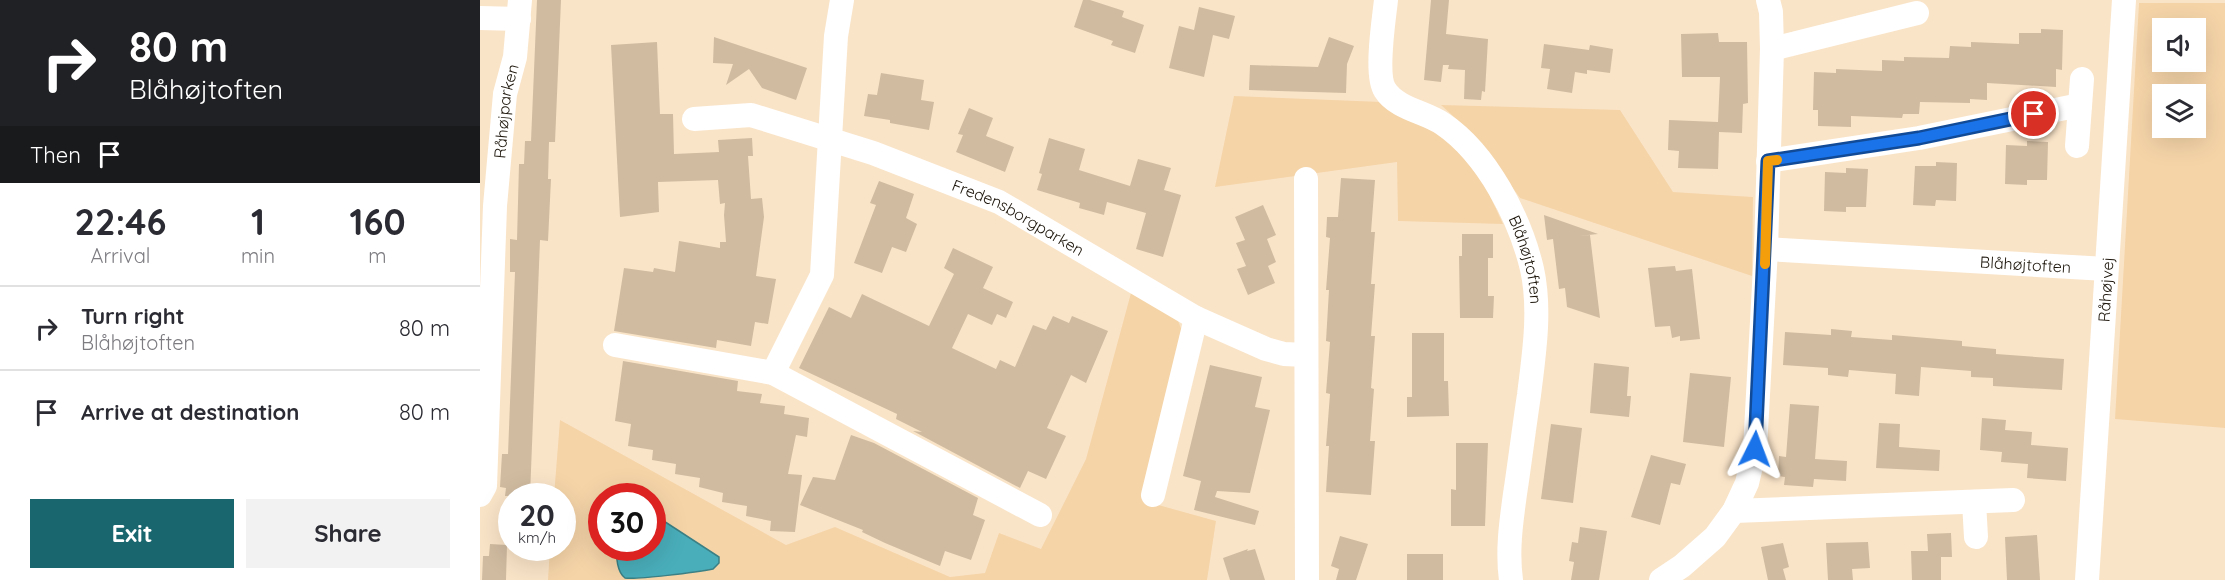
<!DOCTYPE html>
<meta charset="utf-8">
<style>
body{margin:0;font-family:Quicksand,sans-serif;background:#f2f2f3;color:#2b2b33;height:100vh;display:flex;flex-direction:column;font-size:22px;white-space:nowrap}
*{box-sizing:border-box;margin:0}
p{font-size:20px;color:#7c7c81}
.icon{flex:none;width:33px;height:33px;fill:none;stroke:currentColor;stroke-width:2;stroke-linecap:round;stroke-linejoin:round}
.map{position:relative;flex:1;overflow:hidden}
.drawer{display:flex;flex-direction:column;background:#fff;width:480px}
.drawer>*{flex:none}
.guide{background:#202124;color:#fff;overflow:hidden}
.controls{position:absolute;left:1672px;top:18px;display:grid;gap:12px}
.controls a{display:grid;place-items:center;width:54px;height:54px;border-radius:0px;background:#fff;box-shadow:0 6px 24px #0002;font-size:30px}
.speed{position:absolute;left:18px;top:483px;display:flex;gap:12px;font-size:30px;font-weight:700;text-align:center}
.speed>*{display:grid;place-content:center;width:78px;height:78px;border-radius:50%;background:#fff;box-shadow:0 6px 24px #0002;line-height:1}
.speed small{font-size:15px;font-weight:400}
.speed .limit{border:9px solid #d22;background:#fff;color:#111}
.pin{position:absolute;display:grid;place-items:center;width:51px;height:51px;color:#fff;margin:-26px;border:3px solid #fff;border-radius:50%;box-shadow:0 2px 6px #0007}
.me{position:absolute;width:66px;margin:-33px;rotate:3deg;stroke-linejoin:round;filter:drop-shadow(0 0 4px #0008)}
.turn{display:flex;align-items:center;gap:21px;height:126px;padding:0 30px;font-size:27px}
.turn .icon{width:78px;height:78px;stroke-width:2.5}
.turn b{display:block;font-size:42px;line-height:51px}
.then{display:flex;align-items:center;height:57px;padding:0 30px;background:#0003;gap:12px;font-size:22px}
.eta{display:flex;justify-content:space-evenly;align-items:center;height:102px;text-align:center}
.eta b{font-size:36px;font-weight:800;line-height:42px}
.action{display:flex;gap:12px;margin-top:auto;padding:12px 30px}
.action a{flex:1;height:69px;border-radius:0px;background:#1a666f;color:#fff;font-size:24px;font-weight:800;line-height:69px;text-align:center}
.action a+a{background:#f2f2f3;color:#2b2b33}
ul{padding:0;list-style:none}
li{display:flex;align-items:center;gap:18px;height:84px;padding:0 30px;border-top:2px solid #e1e1e2}
li div{flex:1}
li b{display:block;font-size:22px}
li em{font-style:normal}
main{display:flex;flex:1;min-height:0}
.map>svg:first-child{display:block}
.green{fill:#f5d4a8;fill-rule:evenodd}
.water{fill:#49aeba;stroke:#3b8085;stroke-width:1.5}
.building{fill:#d0bba0}
.lines{fill:none;stroke-linecap:round;stroke-linejoin:round}
.minor{stroke:#fff;stroke-width:24}
.route-casing{stroke:#114b97;stroke-width:15}
.route{stroke:#1a73e8;stroke-width:10}
.slow{stroke:#f59e0b;stroke-width:10}
.labels{text-anchor:middle;dominant-baseline:central;stroke-width:4.5;stroke-linejoin:round;paint-order:stroke}
.street-label{font-size:16px;fill:#1b140a;stroke:#fae4c8}
</style>
<main>
<section class="drawer">
<div class="guide">
<div class="turn"><svg class="icon" aria-label="right" viewBox="0 0 24 24"><path d="M7 20v-9h11M14 6l5 5-5 5"/></svg><div><b>80 m</b>Blåhøjtoften</div></div>
<div class="then">Then<svg class="icon" aria-label="arrive" viewBox="0 0 24 24"><path d="M6 21V4h12l-3 4 3 4H6"/></svg></div>
</div>
<div class="eta">
<div><b>22:46</b><p>Arrival</p></div>
<div><b>1</b><p>min</p></div>
<div><b>160</b><p>m</p></div>
</div>
<ul>
<li><svg class="icon" aria-label="right" viewBox="0 0 24 24"><path d="M7 20v-9h11M14 6l5 5-5 5"/></svg><div><b>Turn right</b><p>Blåhøjtoften</p></div><em>80 m</em></li>
<li><svg class="icon" aria-label="arrive" viewBox="0 0 24 24"><path d="M6 21V4h12l-3 4 3 4H6"/></svg><div><b>Arrive at destination</b></div><em>80 m</em></li>
</ul>
<div class="action"><a>Exit</a><a>Share</a></div>
</section>
<div class="map">
<svg width="1745" height="580" viewBox="0 0 1745 580">
<rect width="100%" height="100%" fill="#fae4c8"/>
<g class="green">
<path d="M1659,3H1745V428L1635,419ZM1716,28V62H1683V28ZM1716,94V128H1683V94Z"/>
<path d="M754,96L902,102L950,127L971,143L1004,183L1023,224L918,221L917,162L735,187Z"/>
<path d="M961,105L1140,110L1193,192L1273,197L1272,276L1040,198L996,137Z"/>
<path d="M651,293L697,318L702,331L664,501L736,521L727,580H68L70,548H82V496H74L80,420L306,545L355,527L470,577L505,573L519,533L561,549L606,459ZM122,496H172V548H122Z"/>
</g>
<path class="water" d="M173,514L239,557V563L233,569C218,572 156,580 145,578C137,572 136,557 137,548H172Z"/>
<g class="building">
<path d="M57,0H81L75,142H69L68,179H71L68,241L60,240L50,496H25L26,488L20,487L22,454H28L35,272H30V239L37,240L39,164H44L45,141H51Z"/>
<path d="M603,0H610L644,11L642,17L664,25L655,53L631,45L633,41L594,27Z"/>
<path d="M951,0H969L966,34L1008,39L1005,92L1002,91L1001,100L984,99L985,70L968,69L969,65H963L961,82L944,80Z"/>
<path d="M719,7L755,16L749,39L733,35L724,77L689,68L699,26L714,30Z"/>
<path d="M1561,29L1583,30L1582,70L1576,69V87L1507,83V100L1490,99V103L1440,102L1439,114H1423L1422,118L1371,116V127L1338,126V110H1333L1334,72L1356,73V69L1402,71V60L1424,61V57L1469,58L1470,46L1491,47V42L1539,44V33H1561Z"/>
<path d="M1238,33L1239,42H1267L1268,103L1263,104L1262,133L1239,132L1238,169L1198,168L1199,151L1188,150L1189,120L1238,122L1240,77H1202L1201,34Z"/>
<path d="M234,37L327,68L316,100L282,88L269,69L246,85L253,64L233,63Z"/>
<path d="M849,37L874,46L867,64L866,93L769,90L770,65L838,67Z"/>
<path d="M177,42L180,114H193L194,154L239,152L238,140L272,138L273,156H268L271,199L282,198L284,217L276,276L296,279L288,324L275,322L271,346L237,340L236,348L134,331L144,268L173,272L174,268L195,272L199,241L240,248V242H246L244,215L245,203L240,204L238,180L178,182L179,212L140,217L131,45Z"/>
<path d="M1064,44L1109,50L1110,45L1133,49L1130,73L1107,70V74L1095,72L1092,93L1067,89L1070,69L1061,68Z"/>
<path d="M401,73L444,80L441,100L454,102L449,130L410,123V120L384,116L388,94L397,95Z"/>
<path d="M489,108L513,118L506,136L534,147L525,172L476,152L483,135L478,134Z"/>
<path d="M569,138L605,149L599,170L650,186L658,159L691,168L684,190L701,195L683,257L656,249L666,213L627,202L624,215L599,208L600,203L557,190L562,174L559,173Z"/>
<path d="M1547,141L1568,142L1567,180H1547V185L1525,184L1526,145L1547,146Z"/>
<path d="M1456,162L1477,163L1476,201L1456,200L1455,206L1433,205L1435,166H1456Z"/>
<path d="M1366,168L1388,169L1386,207H1366V212L1344,211L1345,172L1366,173Z"/>
<path d="M861,178L895,180L891,232H895L891,284H895L891,336H895L891,388L894,389L890,441H895L891,495L846,492L849,446H846L850,394L846,393L850,342L846,341L849,290H846L850,238L846,237L847,217H858Z"/>
<path d="M399,181L434,194L426,218L437,224L426,252L412,247L402,273L374,263L396,205L390,203Z"/>
<path d="M783,205L796,235L787,239L796,262L788,266L795,283L768,295L757,269L766,266L756,243L765,240L755,217Z"/>
<path d="M1064,215L1118,234L1098,236L1110,235L1120,318L1087,307L1085,288L1079,289L1073,239L1067,240Z"/>
<path d="M982,234H1013V258H1008V296H1014L1013,318H980L979,256H982Z"/>
<path d="M473,248L513,267L503,288L533,302L526,318L517,314L512,325L488,314L472,348L516,369L520,360L535,367L553,325L566,330L573,316L589,323L592,316L628,331L606,383L591,375L567,428L586,436L566,479L548,471L540,488L433,431L442,432L416,419L417,414L319,368L349,307L371,318L382,294L449,326L474,274L464,268Z"/>
<path d="M1195,266L1196,271L1212,269L1220,339L1200,341V336L1192,338L1190,326L1175,327L1168,268Z"/>
<path d="M1351,329L1372,331L1371,337L1412,340V335L1482,341V346L1516,349V354L1584,359L1582,390L1513,386V378L1491,377V371L1441,367L1439,396L1415,394L1416,374L1369,370L1368,377L1348,375V368L1303,365L1305,332L1351,335Z"/>
<path d="M932,333H964V381H968L969,416L927,417V397H932Z"/>
<path d="M143,361L258,381L257,391L282,394L280,403L305,406L304,414L329,418L327,437L316,435L308,474L322,475L315,532L290,531L291,521L266,516L267,506L242,502L243,493L219,487L220,478L195,474L196,464L172,460L173,450L148,446L151,424L135,421Z"/>
<path d="M1114,363L1149,367L1147,396H1151L1149,417L1110,413Z"/>
<path d="M730,365L782,377L775,407L790,410L770,493L737,491L735,497L779,511L775,525L714,510L721,481L703,476Z"/>
<path d="M1210,373L1251,377L1244,447L1203,442Z"/>
<path d="M1310,404L1339,406L1335,459L1367,461L1366,481L1334,479L1333,487L1304,485L1305,477L1298,476L1299,456L1306,457Z"/>
<path d="M1502,418L1526,420L1525,430L1552,432L1551,445L1588,448L1586,481L1547,478L1548,464L1521,462L1522,452L1500,450Z"/>
<path d="M1399,423L1420,424L1419,447L1460,450L1459,471L1396,468Z"/>
<path d="M1071,424L1102,428L1093,503L1061,499Z"/>
<path d="M371,435L394,443L498,498L493,515L505,520L491,560L465,551L460,566L405,543L382,532L383,530L320,505L333,477L355,480Z"/>
<path d="M976,443H1008L1005,526H971V489L976,490Z"/>
<path d="M1171,455L1206,464L1200,485L1191,483L1180,525L1151,517Z"/>
<path d="M1100,527L1127,531L1119,580H1091L1094,562L1089,561L1092,542L1098,543Z"/>
<path d="M1471,533L1472,557H1461V580H1432L1431,551H1448L1447,534Z"/>
<path d="M1557,535L1560,580H1527L1525,537Z"/>
<path d="M860,536L888,544L876,580H856L859,569L851,566Z"/>
<path d="M1388,542L1390,568L1372,569L1373,580H1348L1346,543Z"/>
<path d="M1303,543L1309,567L1303,569L1306,580H1288L1281,547Z"/>
<path d="M10,544L27,545L26,580H2L3,556H9Z"/>
<path d="M768,549L767,551L775,549L785,580H750L743,558Z"/>
<rect x="927" y="554" width="36" height="26"/>
</g>
<g class="lines">
<g class="minor">
<path id="s1" d="M906,0C904,19 895,75 905,90C917,109 946,112 963,124C1007,154 1040,218 1052,269C1061,310 1054,354 1049,395C1044,428 1040,461 1035,494C1031,523 1027,551 1031,580"/>
<path d="M0,18L39,19"/>
<path d="M1292,49L1437,13"/>
<path id="s2" d="M214,119L271,115L393,153L519,202L716,318L786,349L804,354L826,355"/>
<path d="M1597,146L1602,79"/>
<path d="M1288,161L1439,138L1600,105"/>
<path d="M826,179L827,580"/>
<path id="s3" d="M1286,249L1626,269"/>
<path d="M135,345L293,373L560,515"/>
<path d="M293,373L342,275L356,36L362,0"/>
<path id="s4" d="M0,495L5,486L15,206L25,94L35,57L40,0"/>
<path d="M673,495L716,318"/>
<path d="M1494,502L1496,537"/>
<path d="M1254,511L1533,500"/>
<path d="M1181,580L1202,566L1235,537L1254,511L1267,483L1275,449L1286,249L1292,49L1291,12L1288,0"/>
<path id="s5" d="M1607,580L1644,0"/>
</g>
</g>
<g class="lines">
<g class="route-casing">
<path id="route" d="M1275,449L1288,161L1439,138L1554,114"/>
</g>
<use href="#route" class="route"/>
<path class="slow" d="M1285,264L1288,161L1297,160"/>
</g>
<g class="labels">
<g class="street-label">
<text stroke="none"><textPath href="#s4" startOffset="386">Råhøjparken</textPath></text>
<text stroke="none"><textPath href="#s2" startOffset="344">Fredensborgparken</textPath></text>
<text stroke="none"><textPath href="#s1" startOffset="322">Blåhøjtoften</textPath></text>
<text stroke="none"><textPath href="#s3" startOffset="260">Blåhøjtoften</textPath></text>
<text stroke="none"><textPath href="#s5" startOffset="291">Råhøjvej</textPath></text>
</g>
</g>
</svg>
<div class="controls">
<a><svg class="icon" aria-label="sound" viewBox="0 0 24 24"><path d="M4 9h4l5-4v14l-5-4H4zM17 9q2 3 0 6"/></svg></a>
<a><svg class="icon" aria-label="layers" viewBox="0 0 24 24"><path d="M12 4l9 5-9 5-9-5zM3 14l9 5 9-5"/></svg></a>
</div>
<div class="speed"><div>20<small>km/h</small></div><div class="limit">30</div></div>
<div class="pin" style="left:1554px;top:114px;background:#d93025"><svg class="icon" aria-label="arrive" viewBox="0 0 24 24"><path d="M6 21V4h12l-3 4 3 4H6"/></svg></div>
<svg class="me" style="left:1275px;top:449px" viewBox="-20 -20 40 40"><path d="M0-17L14 15 0 8-14 15z" fill="#1a73e8" stroke="#fff" stroke-width="4"/></svg>
</div>
</main>
